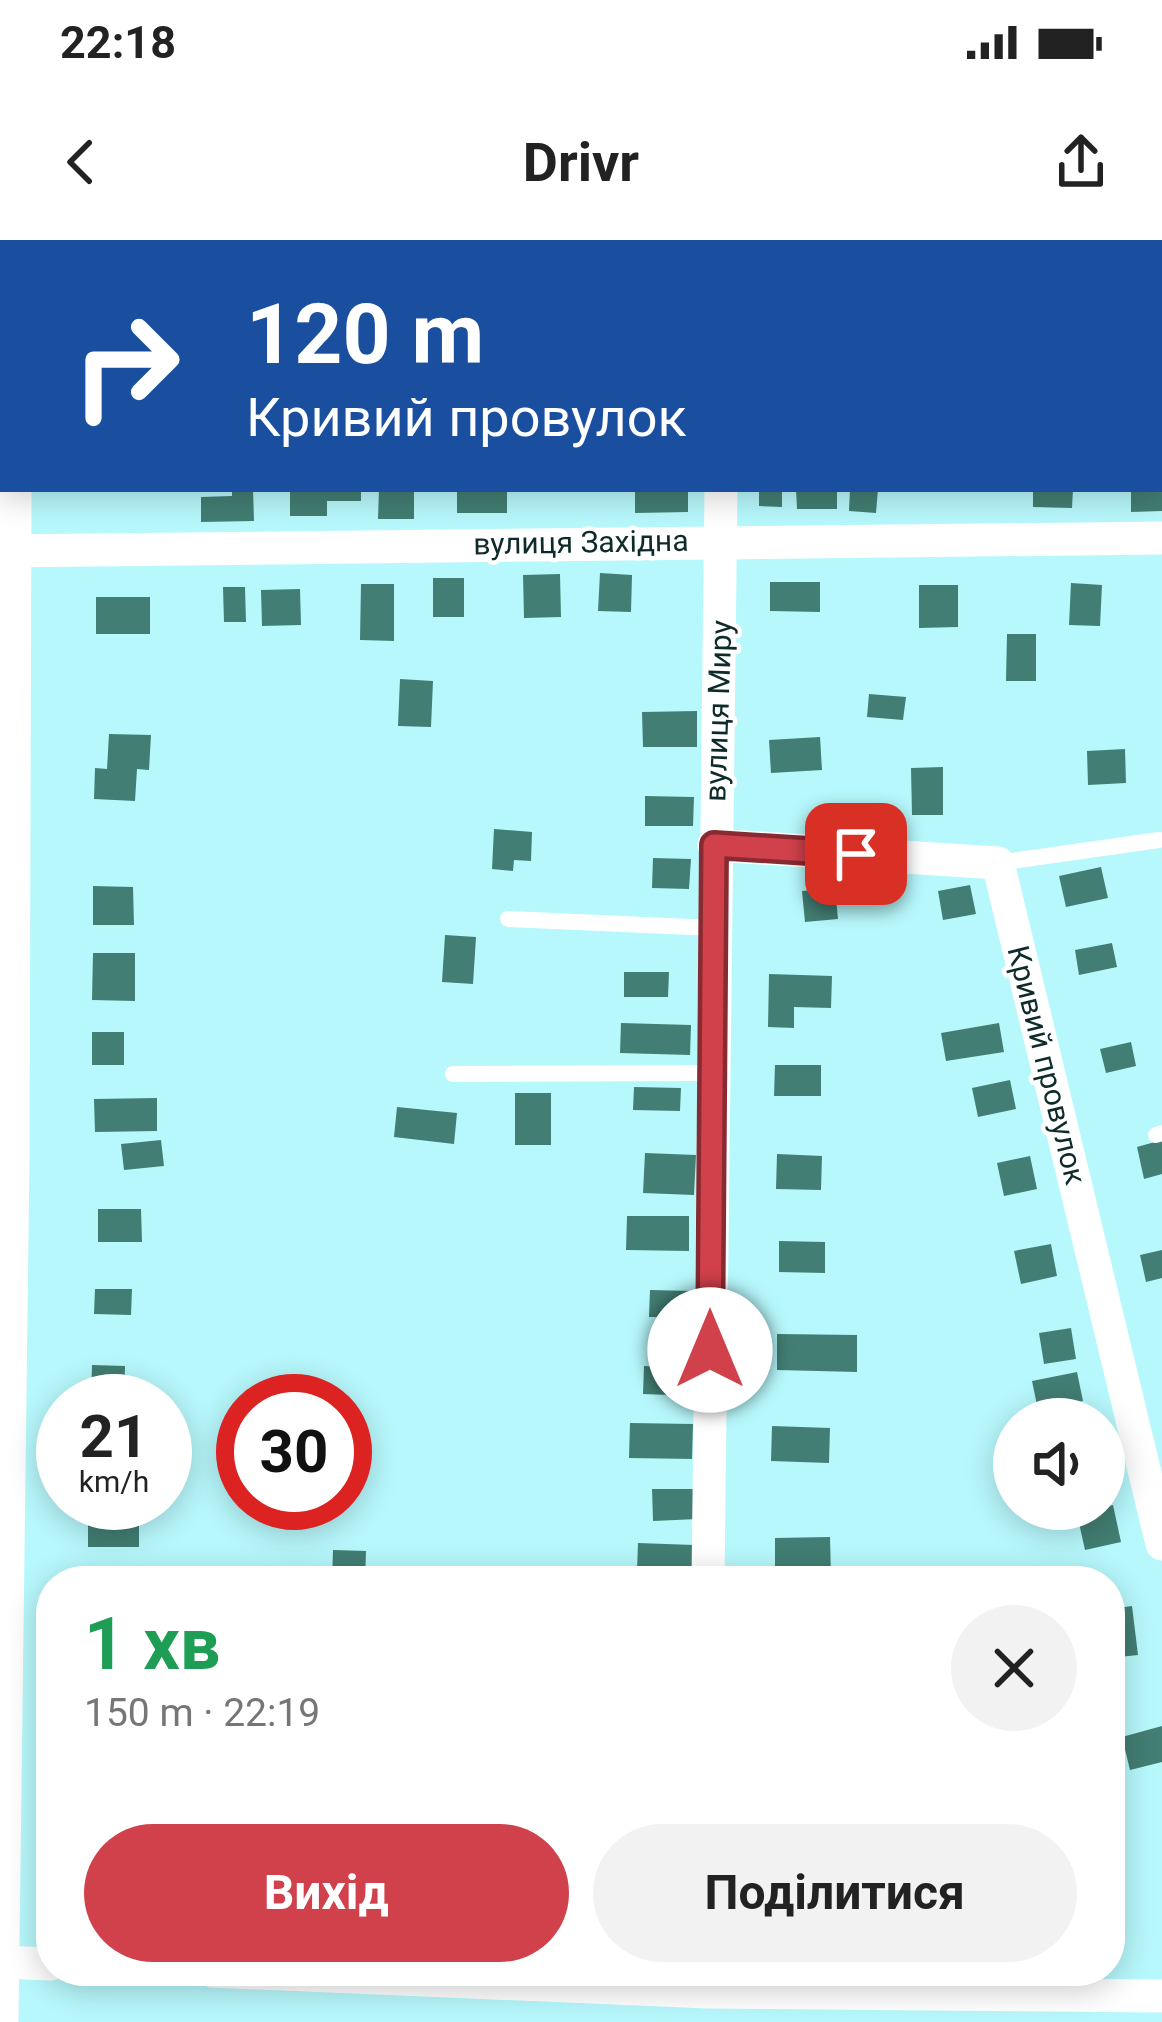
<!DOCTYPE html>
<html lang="uk">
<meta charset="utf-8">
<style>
body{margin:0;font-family:Roboto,sans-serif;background:#f2f2f2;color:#222;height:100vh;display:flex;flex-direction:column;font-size:45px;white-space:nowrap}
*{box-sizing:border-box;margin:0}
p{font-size:39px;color:#767676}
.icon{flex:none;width:66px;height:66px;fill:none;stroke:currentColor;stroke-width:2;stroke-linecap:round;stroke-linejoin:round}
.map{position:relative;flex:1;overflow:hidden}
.details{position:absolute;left:36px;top:1326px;width:1089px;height:420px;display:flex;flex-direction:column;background:#fff;border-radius:48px;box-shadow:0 6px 30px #0003}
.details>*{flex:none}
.banner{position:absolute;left:0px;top:0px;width:1164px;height:252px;box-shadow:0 6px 30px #0003;background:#1a4fa0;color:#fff;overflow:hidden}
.fabs{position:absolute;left:993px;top:1158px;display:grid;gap:24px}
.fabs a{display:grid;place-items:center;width:132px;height:132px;border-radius:50%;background:#fff;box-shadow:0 6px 30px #0003;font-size:60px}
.speed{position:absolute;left:36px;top:1134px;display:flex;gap:24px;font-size:60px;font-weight:700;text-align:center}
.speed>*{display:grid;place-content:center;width:156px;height:156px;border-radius:50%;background:#fff;box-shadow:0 6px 30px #0003;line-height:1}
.speed small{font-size:30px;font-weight:400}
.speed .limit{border:18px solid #d22;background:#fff;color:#111}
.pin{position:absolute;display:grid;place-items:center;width:102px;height:102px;color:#fff;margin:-51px;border-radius:24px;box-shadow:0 6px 18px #0006}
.me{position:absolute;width:132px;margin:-66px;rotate:0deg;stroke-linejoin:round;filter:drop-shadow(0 0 9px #0008)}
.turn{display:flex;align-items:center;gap:42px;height:252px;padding:0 48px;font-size:54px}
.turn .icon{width:156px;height:156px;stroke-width:2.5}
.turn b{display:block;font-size:84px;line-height:102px}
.round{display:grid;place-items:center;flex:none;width:126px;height:126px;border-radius:63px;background:#f2f2f2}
.headline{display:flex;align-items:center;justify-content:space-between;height:204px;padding:0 48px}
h1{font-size:72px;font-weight:700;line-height:90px;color:#1e9e55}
.action{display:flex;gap:24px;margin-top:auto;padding:24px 48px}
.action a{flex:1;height:138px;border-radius:72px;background:#d1414b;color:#fff;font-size:48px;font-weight:700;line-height:138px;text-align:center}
.action a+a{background:#f2f2f2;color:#222}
.status{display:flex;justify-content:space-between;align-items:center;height:84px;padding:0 60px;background:#fff;direction:ltr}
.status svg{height:33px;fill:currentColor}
header{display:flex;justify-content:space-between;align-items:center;height:156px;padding:0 48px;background:#fff;font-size:54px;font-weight:700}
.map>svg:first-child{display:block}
.building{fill:#427e73}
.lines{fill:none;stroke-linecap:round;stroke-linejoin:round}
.lane{stroke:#fff;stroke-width:16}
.street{stroke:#fff;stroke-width:33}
.route-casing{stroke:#882a31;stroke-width:30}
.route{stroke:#d1414b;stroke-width:21}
.labels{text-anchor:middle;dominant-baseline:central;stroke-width:9;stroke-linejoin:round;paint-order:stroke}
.street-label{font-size:30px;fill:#0f2a2b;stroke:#fff}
</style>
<div class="status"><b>22:18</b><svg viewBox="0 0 49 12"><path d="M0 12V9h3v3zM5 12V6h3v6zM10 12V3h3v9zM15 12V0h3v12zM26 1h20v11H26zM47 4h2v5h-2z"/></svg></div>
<header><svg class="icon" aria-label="back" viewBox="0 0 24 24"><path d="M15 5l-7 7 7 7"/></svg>Drivr<svg class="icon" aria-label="share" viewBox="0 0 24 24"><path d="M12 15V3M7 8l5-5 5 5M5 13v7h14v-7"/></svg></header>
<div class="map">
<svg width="1162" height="1782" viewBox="0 0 1162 1782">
<rect width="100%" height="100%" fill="#b7f8fc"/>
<g class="building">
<path d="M232,249H253L254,281L201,282V257L232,256Z"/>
<path d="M290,249H361V261H327V276H290Z"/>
<path d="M379,249H414V279H378Z"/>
<rect x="457" y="249" width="50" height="24"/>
<path d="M635,249H688V272L635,273Z"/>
<path d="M759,249H782V267L759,266Z"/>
<path d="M796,249H837V269H797Z"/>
<path d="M850,249H878L876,273L849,271Z"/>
<path d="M1033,249H1073L1072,268L1033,267Z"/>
<path d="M1131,249H1162V271L1131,272Z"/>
<path d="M600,333L632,335L631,372L598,371Z"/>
<path d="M560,334L561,377L524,378L523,335Z"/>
<rect x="433" y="338" width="31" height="39"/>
<path d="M770,342H820V372L770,371Z"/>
<path d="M1071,343L1102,345L1100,386L1069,385Z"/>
<path d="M361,344H394V401L360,400Z"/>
<path d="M919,345H958V387L919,388Z"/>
<path d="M223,347H245L246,382H224Z"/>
<path d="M300,349L301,385L262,386L261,350Z"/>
<rect x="96" y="357" width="54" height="37"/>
<path d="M1007,394H1036V441H1006Z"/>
<path d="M400,439L433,441L431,487L398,486Z"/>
<path d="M869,454L906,457L903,480L867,477Z"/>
<path d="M697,471V507H643L642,472Z"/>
<path d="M109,494L151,495L149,530L137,529L135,561L94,559L95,528L107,529Z"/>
<path d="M820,497L822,530L771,533L769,500Z"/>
<path d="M1125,509L1126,543L1088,545L1087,511Z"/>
<path d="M943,527V575H912L911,528Z"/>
<path d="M645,556L694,557L693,586H645Z"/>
<path d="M494,589L532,592L531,621L514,620L513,631L492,629Z"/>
<path d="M653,618L691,619L689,649L652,648Z"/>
<path d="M1101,627L1108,658L1066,667L1059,636Z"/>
<path d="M970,645L976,674L943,680L938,651Z"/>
<path d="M93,646L133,647L134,685H93Z"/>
<path d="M835,648L838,679L805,682L802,651Z"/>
<path d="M445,695L476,697L473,744L442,742Z"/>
<path d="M1112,703L1117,727L1079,735L1075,710Z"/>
<path d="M93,713H135V761L92,760Z"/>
<path d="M624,732H669L668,757H624Z"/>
<path d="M769,734L832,736L831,768L794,767V788L768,787Z"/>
<path d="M621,783L691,785L690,815L620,813Z"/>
<path d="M999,783L1004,812L946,821L941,793Z"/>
<rect x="92" y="792" width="32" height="33"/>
<path d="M1131,802L1136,826L1106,833L1100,809Z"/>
<path d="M775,825H821V856H774Z"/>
<path d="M1010,840L1016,869L978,877L972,848Z"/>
<path d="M634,847L681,848L680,871L633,870Z"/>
<rect x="515" y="853" width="36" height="52"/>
<path d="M157,858V891L95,892L94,859Z"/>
<path d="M397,867L457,873L454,904L394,897Z"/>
<path d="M161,900L164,926L124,930L121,904Z"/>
<path d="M1162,900V934L1144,939L1137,907Z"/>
<path d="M645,913L696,915L694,955L643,953Z"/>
<path d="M777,914L822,916L821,950L776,949Z"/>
<path d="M1030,916L1037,949L1004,956L997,923Z"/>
<path d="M98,969H141L142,1002H98Z"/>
<path d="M627,976H689V1011L626,1010Z"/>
<path d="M779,1001L825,1002V1033L779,1032Z"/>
<path d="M1051,1004L1057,1036L1021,1044L1014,1011Z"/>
<path d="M1162,1010V1038L1146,1042L1140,1015Z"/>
<path d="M95,1049H132L131,1075L94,1074Z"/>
<path d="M650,1050L693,1051V1077H649Z"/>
<path d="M1071,1088L1076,1119L1044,1124L1039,1093Z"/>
<path d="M777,1094L857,1095V1132L777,1130Z"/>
<path d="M92,1125L125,1126L124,1161H91Z"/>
<path d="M644,1126L696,1128L695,1156L643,1154Z"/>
<path d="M1077,1132L1083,1161L1038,1170L1032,1141Z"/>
<path d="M630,1183L693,1184L692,1219L629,1218Z"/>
<path d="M772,1186L830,1188L829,1223L771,1221Z"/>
<path d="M652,1249H697L698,1279L653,1281Z"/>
<path d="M1113,1265L1121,1302L1085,1310L1077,1274Z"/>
<rect x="88" y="1281" width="51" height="26"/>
<path d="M830,1297L831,1336L775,1337V1298Z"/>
<path d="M638,1303L694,1305V1333L637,1331Z"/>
<path d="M333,1310L366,1311L365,1341H332Z"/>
<path d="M541,1330L582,1332V1341H541Z"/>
<path d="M1132,1366L1138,1415L1110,1418V1369Z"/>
<path d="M1162,1486V1522L1130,1530L1122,1497Z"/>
</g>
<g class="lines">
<g class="lane">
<path d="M998,623L1159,600"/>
<path d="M508,679L714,688"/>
<path d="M453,834L712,833"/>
<path d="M1156,895L1162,893"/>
</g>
<g class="street">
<path d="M713,0V3"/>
<path d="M19,3V0"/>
<path d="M0,311L1162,298"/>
<path d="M714,605L998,623L1162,1304"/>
<path d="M708,1341L721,249"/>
<path d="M0,1722L51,1724"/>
<path d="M212,1731L708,1752L1162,1756"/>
<path d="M2,1782L13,920L15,249"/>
</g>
</g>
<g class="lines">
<g class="route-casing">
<path id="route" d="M710,1110L714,605L856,614"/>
</g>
<use href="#route" class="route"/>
</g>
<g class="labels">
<g class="street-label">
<text transform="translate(581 302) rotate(-1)">вулиця Західна</text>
<text transform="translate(718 471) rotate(-88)">вулиця Миру</text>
<text transform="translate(1047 825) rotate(76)">Кривий провулок</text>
</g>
</g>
</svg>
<div class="fabs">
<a><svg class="icon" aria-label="sound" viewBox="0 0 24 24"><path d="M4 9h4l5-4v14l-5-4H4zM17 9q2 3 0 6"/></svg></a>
</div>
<div class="speed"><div>21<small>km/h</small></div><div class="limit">30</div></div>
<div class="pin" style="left:856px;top:614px;background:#d93025"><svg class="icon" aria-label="arrive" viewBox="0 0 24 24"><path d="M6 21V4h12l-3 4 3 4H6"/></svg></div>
<svg class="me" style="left:710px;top:1110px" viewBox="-20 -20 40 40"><circle r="19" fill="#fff"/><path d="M0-13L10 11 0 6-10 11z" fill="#d1414b"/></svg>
<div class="banner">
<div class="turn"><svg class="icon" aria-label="right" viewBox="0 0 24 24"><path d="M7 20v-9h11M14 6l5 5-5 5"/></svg><div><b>120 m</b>Кривий провулок</div></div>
</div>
<section class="details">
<div class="headline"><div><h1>1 хв</h1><p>150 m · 22:19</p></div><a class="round"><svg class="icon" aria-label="close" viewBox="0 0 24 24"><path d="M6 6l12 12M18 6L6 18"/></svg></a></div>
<div class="action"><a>Вихід</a><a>Поділитися</a></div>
</section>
</div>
